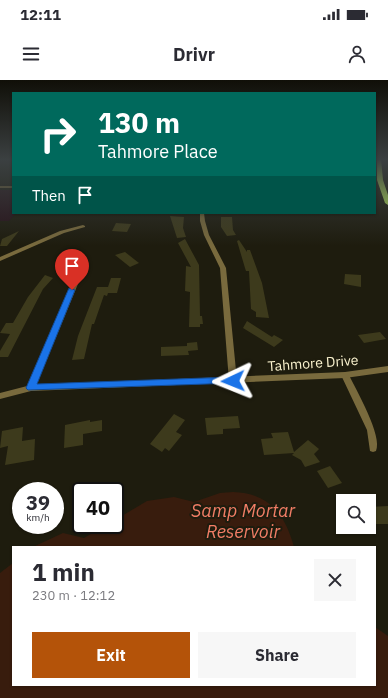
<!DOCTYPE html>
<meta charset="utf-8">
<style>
body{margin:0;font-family:"IBM Plex Sans",sans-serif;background:#f7f7f7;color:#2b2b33;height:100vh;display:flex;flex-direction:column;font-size:15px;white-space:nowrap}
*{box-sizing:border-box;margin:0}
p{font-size:13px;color:#7c7c81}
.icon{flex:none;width:22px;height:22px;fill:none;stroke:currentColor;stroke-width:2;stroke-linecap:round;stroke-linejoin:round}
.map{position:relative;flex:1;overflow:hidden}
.details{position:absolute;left:12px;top:466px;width:364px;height:140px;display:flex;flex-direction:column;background:#fff;border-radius:0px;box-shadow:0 1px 3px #0004}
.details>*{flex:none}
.guide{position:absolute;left:12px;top:12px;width:364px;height:122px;border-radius:0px;box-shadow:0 1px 3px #0004;background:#00695c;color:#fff;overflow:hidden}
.tools{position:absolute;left:336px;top:414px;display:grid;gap:8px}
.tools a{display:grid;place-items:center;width:40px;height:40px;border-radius:0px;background:#fff;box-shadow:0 1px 3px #0004;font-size:20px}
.speed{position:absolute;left:12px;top:402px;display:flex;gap:8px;font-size:20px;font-weight:700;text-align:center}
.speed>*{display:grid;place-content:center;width:52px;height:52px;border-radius:50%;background:#fff;box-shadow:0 1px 3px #0004;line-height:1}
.speed small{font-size:10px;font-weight:400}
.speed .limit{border:2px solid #111;border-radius:6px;background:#fff;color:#111}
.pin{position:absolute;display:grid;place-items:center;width:34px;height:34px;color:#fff;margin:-41px -17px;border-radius:50% 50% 50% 0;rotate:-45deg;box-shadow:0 0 4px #0007}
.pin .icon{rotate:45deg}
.me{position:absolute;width:44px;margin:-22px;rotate:268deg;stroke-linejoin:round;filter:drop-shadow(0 0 3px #0008)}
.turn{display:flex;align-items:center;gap:14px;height:84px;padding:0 20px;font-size:18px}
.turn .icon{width:52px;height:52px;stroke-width:2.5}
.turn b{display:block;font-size:28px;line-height:34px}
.then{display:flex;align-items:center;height:38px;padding:0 20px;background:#0003;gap:8px;font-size:15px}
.round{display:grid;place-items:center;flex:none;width:42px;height:42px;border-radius:0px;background:#f7f7f7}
.overview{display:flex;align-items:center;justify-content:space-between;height:68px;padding:0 20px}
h1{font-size:24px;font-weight:800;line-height:30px}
.primary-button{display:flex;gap:8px;margin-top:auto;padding:8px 20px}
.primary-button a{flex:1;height:46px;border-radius:0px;background:#b45309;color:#fff;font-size:16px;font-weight:800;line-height:46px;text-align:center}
.primary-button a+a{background:#f7f7f7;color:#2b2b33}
.status{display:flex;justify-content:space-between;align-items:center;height:28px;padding:0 20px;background:#fff;direction:ltr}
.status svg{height:11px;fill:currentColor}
header{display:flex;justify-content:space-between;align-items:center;height:52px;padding:0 20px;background:#fff;font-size:18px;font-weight:800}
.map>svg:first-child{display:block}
.green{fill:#271219}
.water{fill:#381c0d}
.building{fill:#3d3a1c}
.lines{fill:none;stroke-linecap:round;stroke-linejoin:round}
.minor{fill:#796a3d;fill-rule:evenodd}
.tertiary{fill:#796a3d;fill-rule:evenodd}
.primary{fill:#c0f160;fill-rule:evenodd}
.route{fill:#1a73e8;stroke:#114b97}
.labels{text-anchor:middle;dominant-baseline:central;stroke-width:4;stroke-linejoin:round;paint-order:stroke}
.street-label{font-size:14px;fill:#fbf3cf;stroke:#1e1c0e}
.near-water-label{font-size:18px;font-style:italic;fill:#f27e66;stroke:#1e1c0e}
</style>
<div class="status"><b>12:11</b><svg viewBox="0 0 49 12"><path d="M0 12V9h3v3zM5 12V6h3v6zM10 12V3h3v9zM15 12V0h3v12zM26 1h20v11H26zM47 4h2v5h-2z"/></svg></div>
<header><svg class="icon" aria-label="menu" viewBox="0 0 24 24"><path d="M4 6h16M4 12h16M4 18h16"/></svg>Drivr<svg class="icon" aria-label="person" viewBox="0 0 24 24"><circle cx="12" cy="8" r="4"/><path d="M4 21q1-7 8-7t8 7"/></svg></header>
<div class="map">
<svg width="388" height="618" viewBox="0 0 388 618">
<rect width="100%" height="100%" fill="#1e1c0e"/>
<path class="green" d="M0,110H13V133H16L9,141H0Z"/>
<g class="water">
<path d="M233,412C269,413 285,434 294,467H33L63,453L84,458L106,445H115V440L147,421L174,417L194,422L220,413Z"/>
<path d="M13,483V605H375V547L388,556V618H0V493Z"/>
</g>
<g class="building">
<path d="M170,136L184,137L183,148L186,157L177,158Z"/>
<path d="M221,137H232L233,150L236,155L227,156L221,147Z"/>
<path d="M116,143L131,144L127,152L112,151Z"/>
<path d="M19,151L7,166H0L2,159Z"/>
<path d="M185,159L199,185L200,236H202L203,244H200V247H189L190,212L185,211L186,186L191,187L178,163Z"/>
<path d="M239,160L247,172V170H250L262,203L269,238L256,237V232L251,229L249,191H246L245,188L237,161Z"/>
<path d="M125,172L139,183L130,187L115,175Z"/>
<path d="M345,194L361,195V207L344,204Z"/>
<path d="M45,195L53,198L43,209L8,277H0V271L10,254L0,253L6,243H13L28,217Z"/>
<path d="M111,198H121L117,213H108L107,216L104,215L94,244H92L84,279L72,280L78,256L97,207H108Z"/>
<path d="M247,241L272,257L274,255L283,260L274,267L243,248Z"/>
<path d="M380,252L386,259L364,263L358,255Z"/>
<path d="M197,262L198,270L188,271L189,275L161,276V267L187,266V263Z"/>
<path d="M174,334L185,340L176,352L182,355L169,371L165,368L162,372L150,364Z"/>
<path d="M238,336L240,348L223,349V354L207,355L205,338Z"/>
<path d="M90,340V342L102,340V351L83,354V365L64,368L65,345Z"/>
<path d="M23,347L22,361L35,359L34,380L5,385L8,366L0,368L2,351Z"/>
<path d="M288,352L294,372L308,360L319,369L314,374L320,382L305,387L301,380L292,375L294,373L264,375L261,359L273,358L271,353Z"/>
<path d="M330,386L342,403L328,408L317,391Z"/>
<path d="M388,426V444H374L369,427Z"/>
</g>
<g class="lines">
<g class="minor">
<rect x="0" y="106" width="13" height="2"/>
<path d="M200,133H204L205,141L209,155L226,188L237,301L233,304L229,301L220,188L204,155L200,141Z"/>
<path d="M83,145L85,146V147L64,153L0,181V177L60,151Z"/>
<path d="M84,180L87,182L35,308L34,310H28L27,308L81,182Z"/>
<path d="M345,292L349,295C356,310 383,356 376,371L373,372L370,371L367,350L341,295Z"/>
</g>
<path class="tertiary" d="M388,286V292L345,298L31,311L0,319V313L31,305L345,292Z"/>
<path class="primary" d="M377,79H381L383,100L388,115V125L385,123L377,100Z"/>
</g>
<linearGradient id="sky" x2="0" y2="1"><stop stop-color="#100f08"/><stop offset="0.48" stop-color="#3b4041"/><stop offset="1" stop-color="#3b4041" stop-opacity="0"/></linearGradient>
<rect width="388" height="166" fill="url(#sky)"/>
<path class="route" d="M69,208L75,210L37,304L233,297L237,301L236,303L28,310L26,308Z"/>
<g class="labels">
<g class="street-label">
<text transform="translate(313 283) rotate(-4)">Tahmore Drive</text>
</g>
<g class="near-water-label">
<text x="243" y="430">Samp Mortar<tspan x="243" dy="21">Reservoir</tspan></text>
</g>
</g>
</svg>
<div class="tools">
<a><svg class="icon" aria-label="search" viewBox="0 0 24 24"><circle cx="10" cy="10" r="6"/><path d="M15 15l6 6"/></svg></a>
</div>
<div class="speed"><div>39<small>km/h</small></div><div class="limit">40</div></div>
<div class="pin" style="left:72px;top:210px;background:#d93025"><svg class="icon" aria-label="arrive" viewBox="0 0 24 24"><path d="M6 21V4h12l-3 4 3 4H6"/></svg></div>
<svg class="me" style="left:233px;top:301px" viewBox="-20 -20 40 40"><path d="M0-17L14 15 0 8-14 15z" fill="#1a73e8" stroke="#fff" stroke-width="4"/></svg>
<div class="guide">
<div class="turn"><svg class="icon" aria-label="right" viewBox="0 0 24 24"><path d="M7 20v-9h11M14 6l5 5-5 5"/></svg><div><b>130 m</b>Tahmore Place</div></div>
<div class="then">Then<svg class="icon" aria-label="arrive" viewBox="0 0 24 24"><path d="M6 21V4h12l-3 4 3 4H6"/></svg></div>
</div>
<section class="details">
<div class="overview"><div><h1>1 min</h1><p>230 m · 12:12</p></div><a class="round"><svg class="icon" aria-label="close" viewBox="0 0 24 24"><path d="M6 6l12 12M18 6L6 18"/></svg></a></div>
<div class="primary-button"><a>Exit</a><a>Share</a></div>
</section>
</div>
